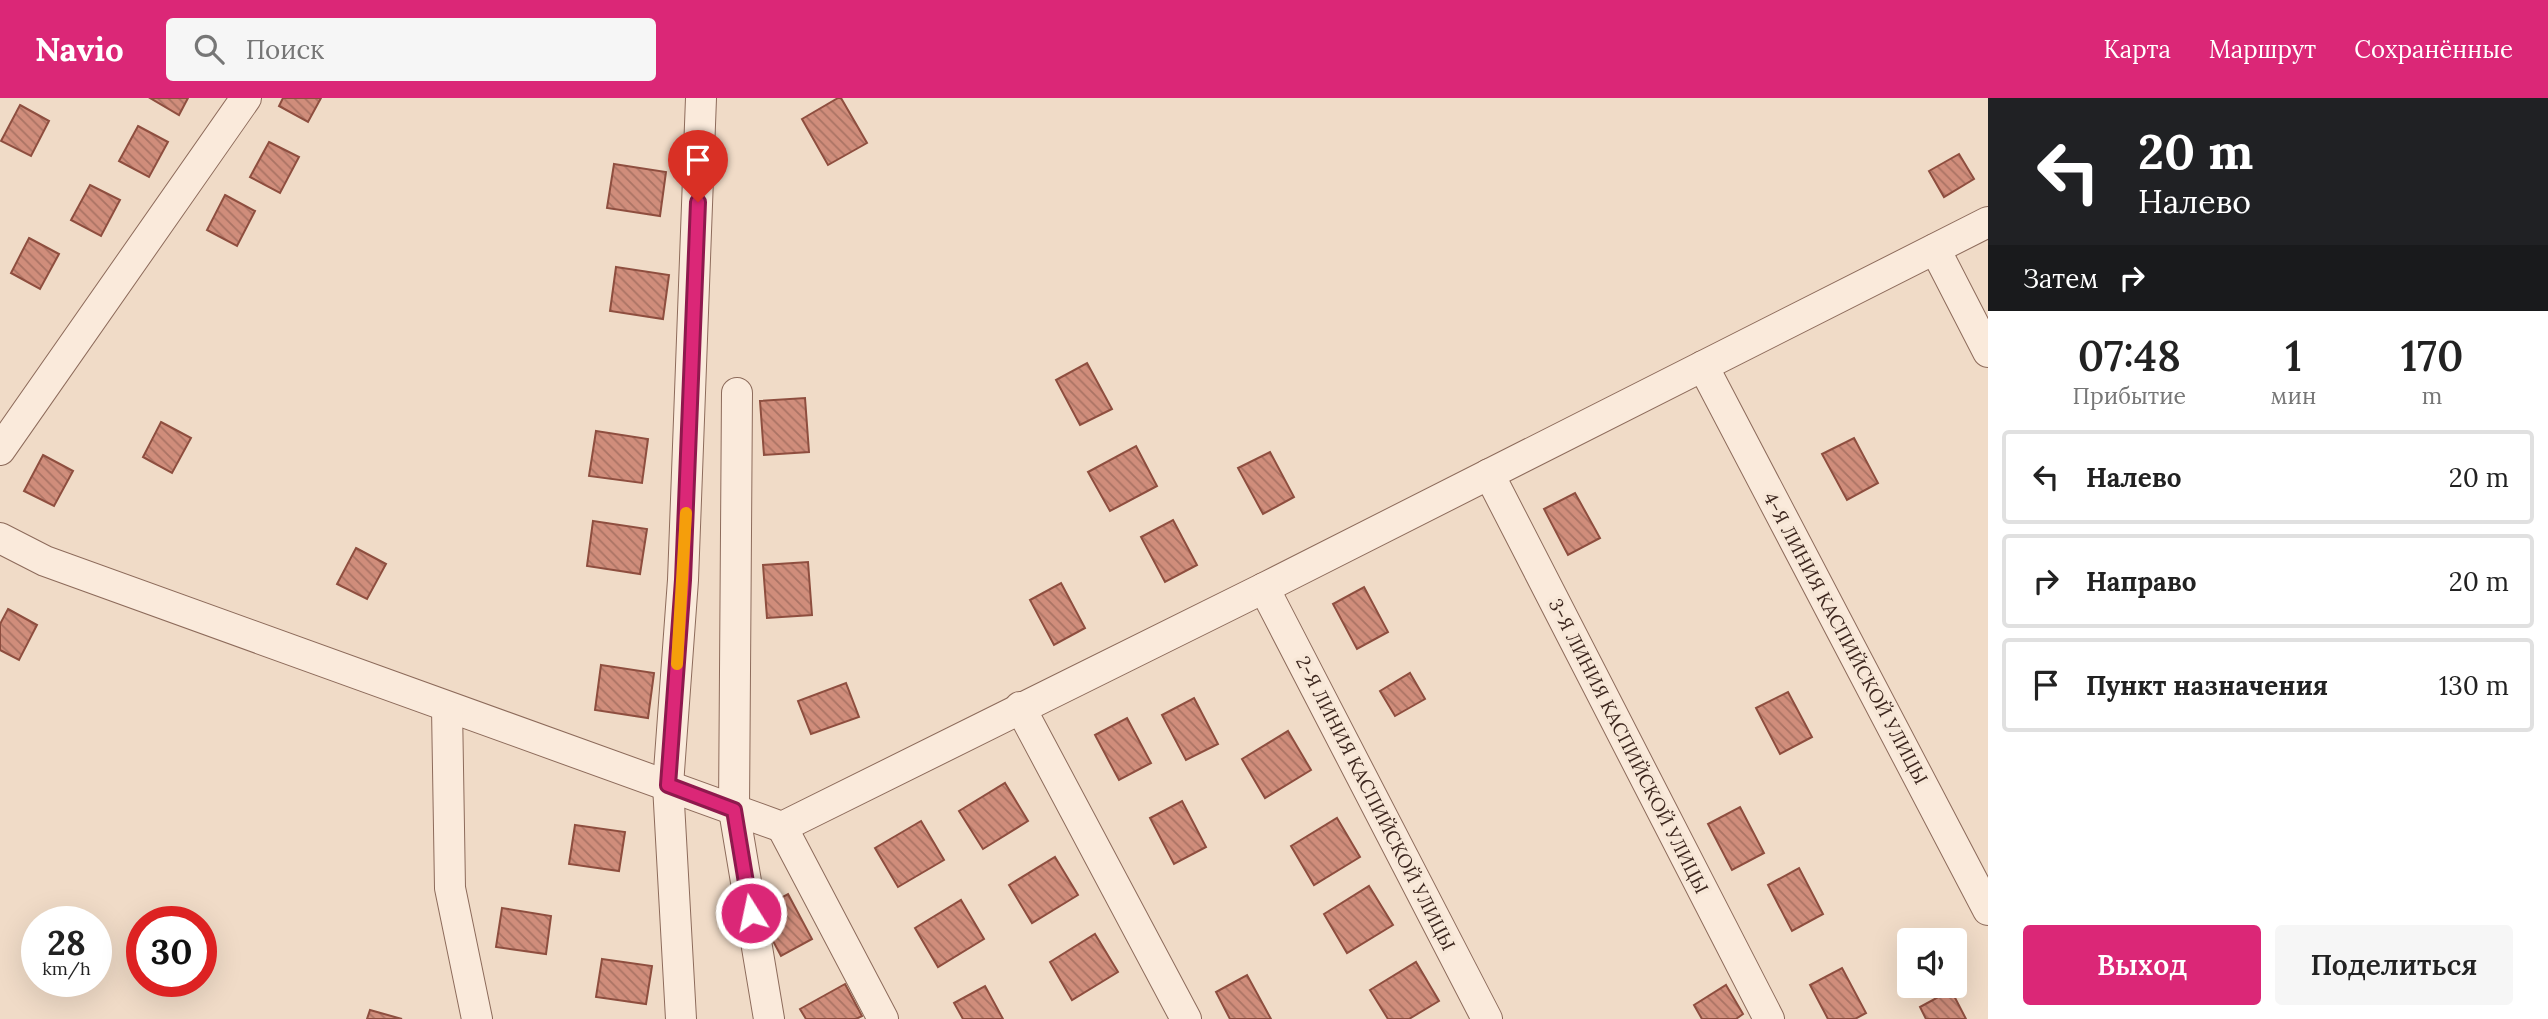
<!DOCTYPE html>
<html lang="ru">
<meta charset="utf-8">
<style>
body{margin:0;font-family:Lora,serif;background:#f6f6f6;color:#222;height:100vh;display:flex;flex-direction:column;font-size:26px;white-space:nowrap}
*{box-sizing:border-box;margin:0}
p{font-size:23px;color:#767676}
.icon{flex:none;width:38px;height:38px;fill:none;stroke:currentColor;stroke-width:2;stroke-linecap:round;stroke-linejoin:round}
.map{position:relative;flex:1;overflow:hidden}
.drawer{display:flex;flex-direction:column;background:#fff;width:560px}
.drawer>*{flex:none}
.guide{background:#202124;color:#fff;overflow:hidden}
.tools{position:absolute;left:1897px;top:830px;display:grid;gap:14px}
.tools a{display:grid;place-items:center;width:70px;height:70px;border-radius:7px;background:#fff;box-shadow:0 7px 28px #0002;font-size:35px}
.speed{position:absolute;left:21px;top:808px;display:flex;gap:14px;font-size:35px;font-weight:700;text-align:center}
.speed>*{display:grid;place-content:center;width:91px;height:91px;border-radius:50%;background:#fff;box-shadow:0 7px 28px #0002;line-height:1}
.speed small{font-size:18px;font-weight:400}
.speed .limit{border:10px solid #d22;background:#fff;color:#111}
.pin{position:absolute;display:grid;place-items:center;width:60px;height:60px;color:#fff;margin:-72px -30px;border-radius:50% 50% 50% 0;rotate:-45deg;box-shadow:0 0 7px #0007}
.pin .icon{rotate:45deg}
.me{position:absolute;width:77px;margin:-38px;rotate:350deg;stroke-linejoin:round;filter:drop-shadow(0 0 5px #0008)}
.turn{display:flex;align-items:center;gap:24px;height:147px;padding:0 35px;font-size:32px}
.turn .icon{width:91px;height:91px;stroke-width:2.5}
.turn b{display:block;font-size:49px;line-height:60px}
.then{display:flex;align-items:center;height:66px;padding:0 35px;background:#0003;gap:14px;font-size:26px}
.eta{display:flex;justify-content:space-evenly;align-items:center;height:119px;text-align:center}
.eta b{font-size:42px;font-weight:600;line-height:49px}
.cta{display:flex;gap:14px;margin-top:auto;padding:14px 35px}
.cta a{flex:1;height:80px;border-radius:7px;background:#db2777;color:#fff;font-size:28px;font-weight:600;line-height:80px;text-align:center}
.cta a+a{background:#f6f6f6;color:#222}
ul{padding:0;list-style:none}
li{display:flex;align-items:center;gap:21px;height:94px;margin:0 14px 10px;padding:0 21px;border:4px solid #e0e0e0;border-radius:7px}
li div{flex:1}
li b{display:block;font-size:26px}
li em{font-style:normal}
header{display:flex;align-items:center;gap:42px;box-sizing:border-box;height:98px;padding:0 35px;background:#db2777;color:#fff}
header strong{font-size:33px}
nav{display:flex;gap:38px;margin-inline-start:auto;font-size:24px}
.search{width:490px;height:63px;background:#f6f6f6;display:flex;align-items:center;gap:18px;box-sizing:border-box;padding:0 24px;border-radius:7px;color:#767676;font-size:26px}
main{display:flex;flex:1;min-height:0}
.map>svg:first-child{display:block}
.building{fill:url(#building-back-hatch);stroke:#8e4e3f;stroke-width:2}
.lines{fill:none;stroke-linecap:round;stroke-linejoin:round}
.minor-casing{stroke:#8d6b5b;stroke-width:32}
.minor{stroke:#faeadb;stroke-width:30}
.route-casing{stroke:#8e194d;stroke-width:18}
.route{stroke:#db2777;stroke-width:12}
.slow{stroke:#f59e0b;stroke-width:12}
.labels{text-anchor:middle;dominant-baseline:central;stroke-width:7;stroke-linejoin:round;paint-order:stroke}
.street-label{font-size:19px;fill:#3d271f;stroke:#f7e7d7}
</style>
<header>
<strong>Navio</strong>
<div class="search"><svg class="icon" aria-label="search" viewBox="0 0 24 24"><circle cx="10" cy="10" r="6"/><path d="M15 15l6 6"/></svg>Поиск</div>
<nav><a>Карта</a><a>Маршрут</a><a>Сохранённые</a></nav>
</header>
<main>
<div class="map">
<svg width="1988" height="921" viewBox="0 0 1988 921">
<defs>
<pattern id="building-back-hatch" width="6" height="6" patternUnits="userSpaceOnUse" patternTransform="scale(1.75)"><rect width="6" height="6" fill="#d08d7b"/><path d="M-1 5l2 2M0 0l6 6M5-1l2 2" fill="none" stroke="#aa7364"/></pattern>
</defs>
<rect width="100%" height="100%" fill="#f0dbc7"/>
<g class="building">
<path d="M150,0H188L179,17Z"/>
<path d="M283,0H321L308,24L279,8Z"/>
<path d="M838,0H841L867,45L828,67L802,21Z"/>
<path d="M20,7L49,23L31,58L1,43Z"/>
<path d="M138,28L168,44L149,79L119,63Z"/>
<path d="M269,44L299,59L280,95L250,79Z"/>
<path d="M1959,56L1974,81L1944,99L1929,73Z"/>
<path d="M614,66L666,74L660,118L607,110Z"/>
<path d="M90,87L120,102L101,138L71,122Z"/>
<path d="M225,97L255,113L237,148L207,132Z"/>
<path d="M29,140L59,156L40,191L11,175Z"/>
<path d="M616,169L669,177L663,221L610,213Z"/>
<path d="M1087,265L1112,311L1080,327L1056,282Z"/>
<path d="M805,300L809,354L764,357L760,303Z"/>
<path d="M161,324L191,340L172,375L143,359Z"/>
<path d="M596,333L648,341L642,385L589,378Z"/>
<path d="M1854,340L1878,385L1847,402L1822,356Z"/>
<path d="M1136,348L1157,388L1110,413L1088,374Z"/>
<path d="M1270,354L1294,399L1263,416L1238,370Z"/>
<path d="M43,357L73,373L54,408L24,393Z"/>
<path d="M1575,395L1600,440L1568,457L1544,411Z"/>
<path d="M1173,422L1197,467L1165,484L1141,439Z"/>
<path d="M593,423L647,431L640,476L587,468Z"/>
<path d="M356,450L386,466L367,501L337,486Z"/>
<path d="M808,464L812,517L767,520L763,467Z"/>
<path d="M1061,485L1085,530L1054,547L1030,502Z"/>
<path d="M1364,489L1388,534L1357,551L1333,506Z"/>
<path d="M8,511L37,527L19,562L0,552V526Z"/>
<path d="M601,567L654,575L648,620L595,612Z"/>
<path d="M1410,575L1425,601L1395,618L1380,593Z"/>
<path d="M846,585L859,619L811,636L798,603Z"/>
<path d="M1788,594L1812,639L1780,656L1756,610Z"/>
<path d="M1194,600L1218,646L1186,662L1162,617Z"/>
<path d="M1127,620L1151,665L1119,682L1095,637Z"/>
<path d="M1288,633L1311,672L1265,700L1242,661Z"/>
<path d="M1005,685L1028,723L983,751L959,713Z"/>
<path d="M1182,703L1206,749L1174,766L1150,720Z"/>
<path d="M1740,709L1764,755L1732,772L1708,726Z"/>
<path d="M1337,720L1360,759L1314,787L1291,748Z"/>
<path d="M921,723L944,762L898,789L875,750Z"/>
<path d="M575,727L625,734L619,773L569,766Z"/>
<path d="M1055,759L1078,797L1032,825L1009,787Z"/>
<path d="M1799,770L1823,816L1792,833L1768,787Z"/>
<path d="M1369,788L1393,827L1347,855L1324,816Z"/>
<path d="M788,796L812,841L781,858L757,813Z"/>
<path d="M961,802L984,841L938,869L915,830Z"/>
<path d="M502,810L551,818L546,856L496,849Z"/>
<path d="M1095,836L1118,874L1072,902L1050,864Z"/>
<path d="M602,861L652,868L646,906L596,899Z"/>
<path d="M1416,864L1439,903L1409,921H1388L1370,892Z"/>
<path d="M1842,870L1866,915L1855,921H1828L1810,887Z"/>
<path d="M1247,877L1271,921H1230L1216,894Z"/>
<path d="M845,886L862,918L856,921H806L800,911Z"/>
<path d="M1726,887L1743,916L1736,921H1702L1694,907Z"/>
<path d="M985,888L1003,921H963L954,905Z"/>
<path d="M1951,892L1966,921H1926L1920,909Z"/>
<path d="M370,912L402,921H367Z"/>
</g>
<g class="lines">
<g class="minor-casing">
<g id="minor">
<path d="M1935,151L1988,254"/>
<path d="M1703,268L1988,812"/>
<path d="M737,295L734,712L769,921"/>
<path d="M0,352L246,0"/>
<path d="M1489,376L1769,921"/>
<path d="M0,440L45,463L782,729L1264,490L1988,124"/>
<path d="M1264,490L1487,921"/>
<path d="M1020,609L1186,921"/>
<path d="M447,610L450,790L477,921"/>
<path d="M782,729L883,921"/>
<path d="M681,921L668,687L683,482L701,0"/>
</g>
</g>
<use href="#minor" class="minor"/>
</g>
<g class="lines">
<g class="route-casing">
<path id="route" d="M698,104L683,482L668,687L734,712L751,815"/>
</g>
<use href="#route" class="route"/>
<path class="slow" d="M677,566L686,415"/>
</g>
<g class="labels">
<g class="street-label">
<text transform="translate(1846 540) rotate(62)">4-Я ЛИНИЯ КАСПИЙСКОЙ УЛИЦЫ</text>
<text transform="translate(1629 648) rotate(63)">3-Я ЛИНИЯ КАСПИЙСКОЙ УЛИЦЫ</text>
<text transform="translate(1376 705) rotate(63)">2-Я ЛИНИЯ КАСПИЙСКОЙ УЛИЦЫ</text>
</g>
</g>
</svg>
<div class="tools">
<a><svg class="icon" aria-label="sound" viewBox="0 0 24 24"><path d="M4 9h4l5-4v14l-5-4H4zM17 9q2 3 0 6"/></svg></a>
</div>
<div class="speed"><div>28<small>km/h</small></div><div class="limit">30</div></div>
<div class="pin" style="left:698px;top:104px;background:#d93025"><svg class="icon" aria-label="arrive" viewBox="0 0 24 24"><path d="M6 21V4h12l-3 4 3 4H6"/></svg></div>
<svg class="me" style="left:751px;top:815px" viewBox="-20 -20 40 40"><circle r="17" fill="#db2777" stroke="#fff" stroke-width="3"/><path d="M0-11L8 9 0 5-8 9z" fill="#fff"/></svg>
</div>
<section class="drawer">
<div class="guide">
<div class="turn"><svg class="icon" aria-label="left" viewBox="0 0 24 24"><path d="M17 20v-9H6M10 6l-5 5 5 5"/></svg><div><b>20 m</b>Налево</div></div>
<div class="then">Затем<svg class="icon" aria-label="right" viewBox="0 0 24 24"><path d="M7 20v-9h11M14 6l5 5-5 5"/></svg></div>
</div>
<div class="eta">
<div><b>07:48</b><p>Прибытие</p></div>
<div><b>1</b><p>мин</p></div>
<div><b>170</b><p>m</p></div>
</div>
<ul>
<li><svg class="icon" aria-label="left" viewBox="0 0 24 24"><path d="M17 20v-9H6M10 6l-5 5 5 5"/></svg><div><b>Налево</b></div><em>20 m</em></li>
<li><svg class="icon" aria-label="right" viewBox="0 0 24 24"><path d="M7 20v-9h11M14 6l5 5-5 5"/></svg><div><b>Направо</b></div><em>20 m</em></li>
<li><svg class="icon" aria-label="arrive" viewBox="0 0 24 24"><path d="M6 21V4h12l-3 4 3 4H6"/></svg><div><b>Пункт назначения</b></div><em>130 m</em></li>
</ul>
<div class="cta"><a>Выход</a><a>Поделиться</a></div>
</section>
</main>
